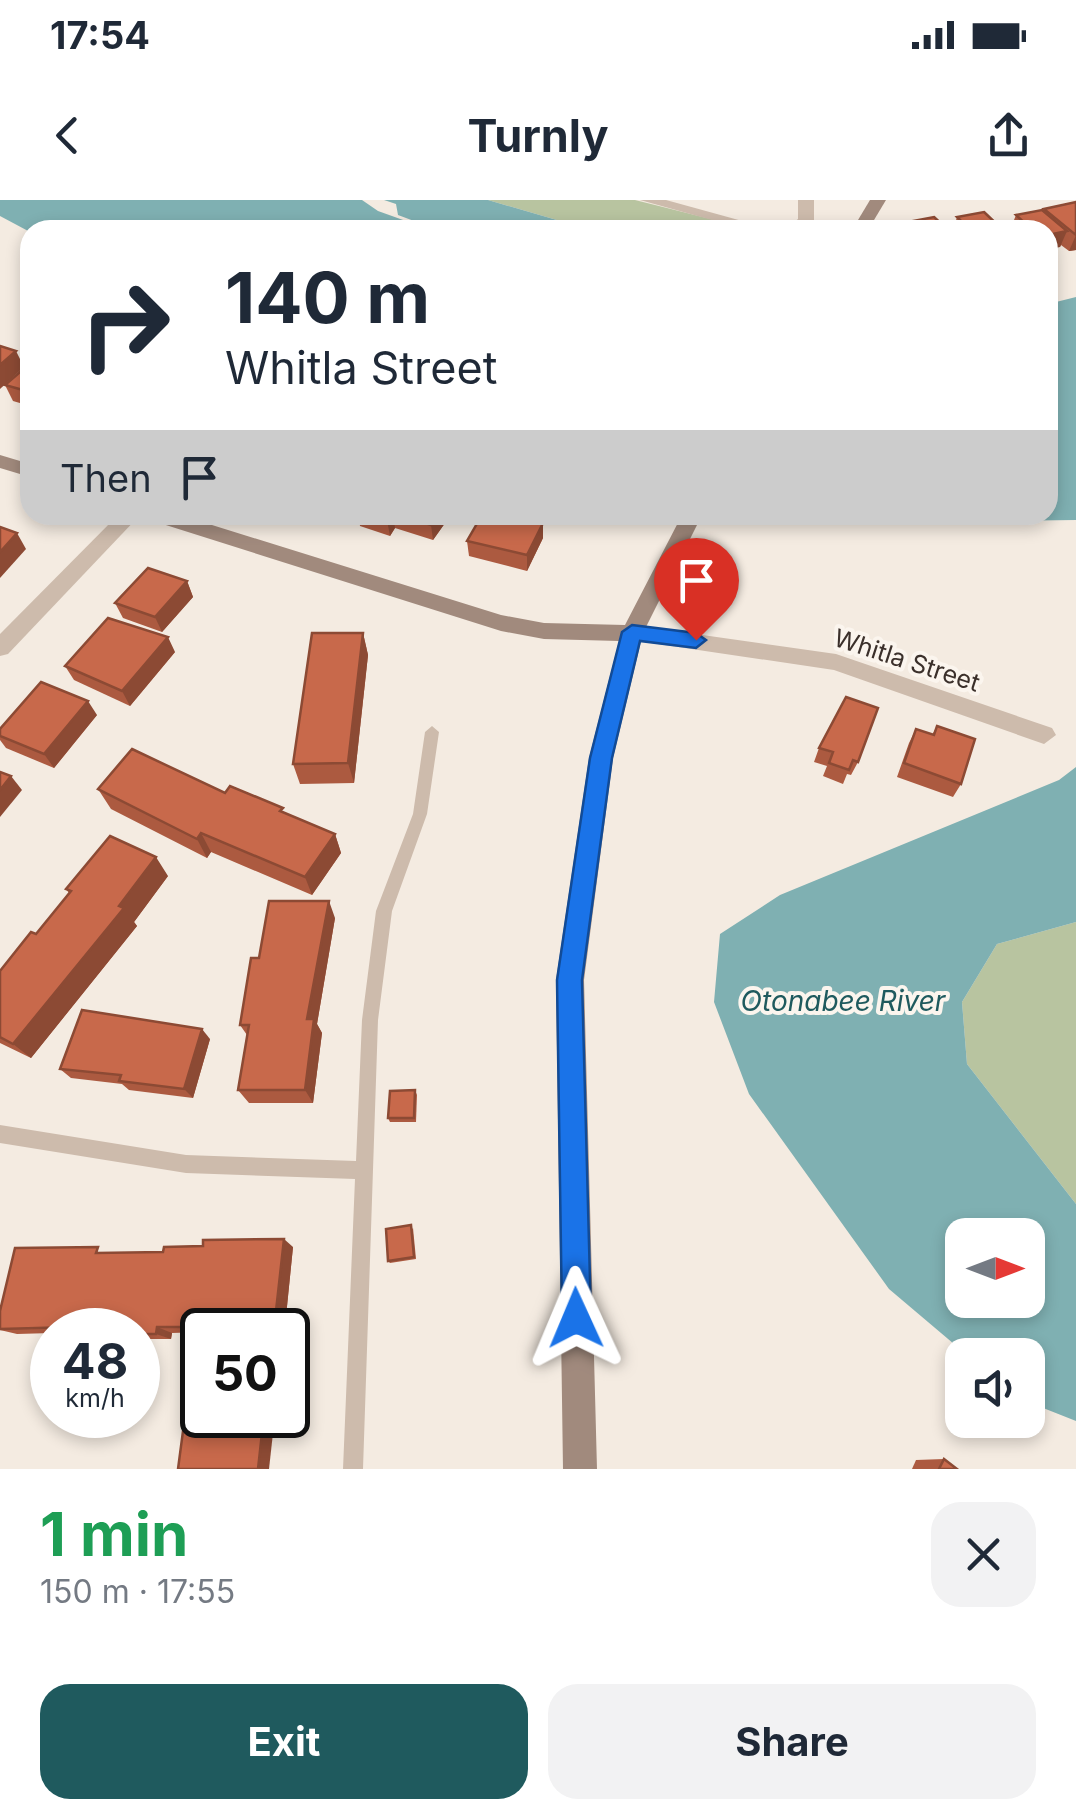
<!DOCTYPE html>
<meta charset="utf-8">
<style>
body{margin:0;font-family:Inter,sans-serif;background:#f2f2f3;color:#1f2937;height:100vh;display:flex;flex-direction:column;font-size:38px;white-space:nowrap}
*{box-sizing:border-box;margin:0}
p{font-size:32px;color:#747a83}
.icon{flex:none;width:55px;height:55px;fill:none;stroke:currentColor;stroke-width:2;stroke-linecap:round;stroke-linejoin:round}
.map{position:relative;height:1269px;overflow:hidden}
.side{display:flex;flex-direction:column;background:#fff;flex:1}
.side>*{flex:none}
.top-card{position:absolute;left:20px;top:20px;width:1038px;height:305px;border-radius:30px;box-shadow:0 5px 15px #0003;background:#fff;color:#1f2937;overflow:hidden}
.needle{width:65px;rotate:90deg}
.controls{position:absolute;left:945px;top:1018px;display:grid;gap:20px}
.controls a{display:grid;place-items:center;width:100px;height:100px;border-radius:20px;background:#fff;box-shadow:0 5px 15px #0003;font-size:50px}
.speed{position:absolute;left:30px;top:1108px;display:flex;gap:20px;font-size:50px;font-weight:700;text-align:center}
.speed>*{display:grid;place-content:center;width:130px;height:130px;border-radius:50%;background:#fff;box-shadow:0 5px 15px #0003;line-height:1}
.speed small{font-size:25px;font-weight:400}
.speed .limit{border:5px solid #111;border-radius:15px;background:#fff;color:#111}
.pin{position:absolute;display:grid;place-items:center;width:85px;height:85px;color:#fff;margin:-102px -42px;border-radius:50% 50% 50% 0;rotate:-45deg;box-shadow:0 0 10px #0007}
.pin .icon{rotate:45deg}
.me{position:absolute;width:110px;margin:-55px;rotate:359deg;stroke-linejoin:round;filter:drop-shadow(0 0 8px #0008)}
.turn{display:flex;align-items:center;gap:35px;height:210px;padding:0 40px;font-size:45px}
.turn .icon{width:130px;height:130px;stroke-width:2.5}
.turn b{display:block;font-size:70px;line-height:85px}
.then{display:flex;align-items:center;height:95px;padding:0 40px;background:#0003;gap:20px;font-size:38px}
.round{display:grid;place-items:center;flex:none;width:105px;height:105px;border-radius:30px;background:#f2f2f3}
.head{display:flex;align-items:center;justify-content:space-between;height:170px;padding:0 40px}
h1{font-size:60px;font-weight:700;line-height:75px;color:#1e9e55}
.cta{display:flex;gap:20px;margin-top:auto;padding:20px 40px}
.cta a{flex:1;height:115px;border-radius:30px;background:#1f5a5e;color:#fff;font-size:40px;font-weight:700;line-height:115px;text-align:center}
.cta a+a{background:#f2f2f3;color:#1f2937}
.status{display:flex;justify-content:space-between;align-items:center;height:70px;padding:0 50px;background:#fff;direction:ltr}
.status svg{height:28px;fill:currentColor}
header{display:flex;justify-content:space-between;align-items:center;height:130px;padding:0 40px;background:#fff;font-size:45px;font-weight:700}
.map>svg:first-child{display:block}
.green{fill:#b8c4a0}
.water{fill:#7fb0b2;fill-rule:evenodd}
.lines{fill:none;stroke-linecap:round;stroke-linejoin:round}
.lane{fill:#cdbbac;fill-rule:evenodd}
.street{fill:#cdbbac;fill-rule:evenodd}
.secondary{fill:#a18a7d;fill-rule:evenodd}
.wall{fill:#ac5a40}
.shaded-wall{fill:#8c4a34}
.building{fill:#c8694b;stroke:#8c4a34;stroke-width:2.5}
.route{fill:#1a73e8;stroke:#114b97;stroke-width:2.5}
.labels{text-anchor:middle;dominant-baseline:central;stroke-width:8;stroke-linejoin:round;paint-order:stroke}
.street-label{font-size:25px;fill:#3b302b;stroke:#fbf5ee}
.water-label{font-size:28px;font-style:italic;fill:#1f5a5e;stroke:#fbf5ee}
</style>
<div class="status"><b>17:54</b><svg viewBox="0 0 49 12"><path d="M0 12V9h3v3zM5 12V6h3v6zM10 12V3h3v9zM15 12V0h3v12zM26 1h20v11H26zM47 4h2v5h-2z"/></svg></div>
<header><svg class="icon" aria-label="back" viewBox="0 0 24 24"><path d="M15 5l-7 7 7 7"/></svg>Turnly<svg class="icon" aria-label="share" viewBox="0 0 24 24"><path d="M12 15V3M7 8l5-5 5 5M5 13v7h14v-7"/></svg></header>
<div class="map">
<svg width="1076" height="1269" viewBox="0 0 1076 1269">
<rect width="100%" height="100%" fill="#f4ebe1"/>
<g class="green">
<path d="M488,0H635L755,30H591Z"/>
<path d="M1076,722V1004L967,864L962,802L997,744Z"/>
</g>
<g class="water">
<path d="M0,0H362L378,11L431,30L30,32L0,16Z"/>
<path d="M384,0H488L591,30H438L398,15L396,4Z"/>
<path d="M1076,97V320L988,321L944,315H1048V104Z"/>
<path d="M1076,567V722L997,744L962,802L967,864L1076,1004V1221L1028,1202V1155H967L889,1089L749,894L714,802L720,734L780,695L1059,580ZM1028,1035V1100H962V1035Z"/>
</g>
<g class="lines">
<path class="lane" d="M432,526L439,532L427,614L392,711L378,820L363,1269H343L355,979L186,973L0,943V925L186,955L356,961L362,820L376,711L413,614L425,532Z"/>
<g class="street">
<path d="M640,0H666L775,30H748Z"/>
<path d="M798,0H814V21L803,30H784L798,19Z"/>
<path d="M118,315H140L8,454L0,456V434Z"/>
<path d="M632,425L836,454L1052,528L1056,535L1044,544L834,470L624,439L621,433Z"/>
</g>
<g class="secondary">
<path d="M870,0H886L868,30H852Z"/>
<path d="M0,255L30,264V277L0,268Z"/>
<path d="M147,315H180L501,415L544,423L625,425L682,315H702L643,433L613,558L584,780L597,1269H563L556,780L589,558L619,441L544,439L501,431L150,320Z"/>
</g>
</g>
<g class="wall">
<path d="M1076,2V50L1069,51L1061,45L1060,47L1048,30H1010L1016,15L1044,11V9Z"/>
<path d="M957,17L1003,30H953Z"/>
<path d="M30,167V206L13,201L5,185Z"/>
<path d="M358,315H450V316L433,340L395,328L390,336L360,326Z"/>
<path d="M543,323V338L527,371L469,356L467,341Z"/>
<path d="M187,381L193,397L162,432L123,418L115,403Z"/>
<path d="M363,433L368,455L354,583L300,584L293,564Z"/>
<path d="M175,452L130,506L74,480L65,466Z"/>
<path d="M97,515L54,568L6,548L0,540V529Z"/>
<path d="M937,526L961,584L953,597L897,577L909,543L916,529L932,535Z"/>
<path d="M819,548L858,562L851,575L847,574L843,584L823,576L827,566L814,562Z"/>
<path d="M98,589L225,593L285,613L335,634L341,653L312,695L211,652L207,658L111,609Z"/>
<path d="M168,676L134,722L137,726L31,858L0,843V771L36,734L69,693L66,689Z"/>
<path d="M335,718L317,824L322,833L313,903H249L238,890L247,835L240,825L259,758Z"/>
<path d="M210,839L193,898L129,890L122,884L71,878L60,869Z"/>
<path d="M415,890L417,895L416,922H390L388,918Z"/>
<path d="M413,1028L416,1059L390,1063L388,1061Z"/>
<path d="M293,1047L285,1126L211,1127L210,1130H202V1132L172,1133L171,1139H138V1130H52V1133L17,1134L0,1130V1111L110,1053Z"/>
<path d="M944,1259L957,1269H912L916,1260Z"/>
</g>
<g class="shaded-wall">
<path d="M1067,31L1060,47L1048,50V35Z"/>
<path d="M1076,35V50L1069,51Z"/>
<path d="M16,151L24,167L0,189V165Z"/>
<path d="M391,315H393L395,328L390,336L387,320Z"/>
<path d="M438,315H450V316L433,340L431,325Z"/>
<path d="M543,323V338L527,371V355Z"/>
<path d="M17,333L26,349L0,378V352Z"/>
<path d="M187,381L193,397L162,432L155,417Z"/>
<path d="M363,433L368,455L354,583L348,563Z"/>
<path d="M168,437L175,452L130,506L122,491Z"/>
<path d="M88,501L97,515L54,568L44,554Z"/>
<path d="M11,576L22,590L0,617V590Z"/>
<path d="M201,633L211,652L207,658L197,639Z"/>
<path d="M335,634L341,653L312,695L305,677Z"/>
<path d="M156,657L168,676L134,722L137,726L31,858L13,844Z"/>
<path d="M329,701L335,718L317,824L322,833L313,903L305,890L307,819Z"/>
<path d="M202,829L210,839L193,898L184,889Z"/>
<path d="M284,1039L293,1047L285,1126L275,1120Z"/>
<path d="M198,1121L211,1127L210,1130H204L197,1127Z"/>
<path d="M157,1127L172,1133L171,1139L156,1134Z"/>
<path d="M264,1215H275L269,1269H258Z"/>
</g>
<g class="building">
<path d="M1076,2V35L1044,9Z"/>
<path d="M1042,10L1067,31L1048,35V30H1032L1016,15Z"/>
<path d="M984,12L1003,30H970L957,17Z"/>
<path d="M934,17L948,30H916L911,26L916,24L913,21Z"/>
<path d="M0,146L16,151L0,165Z"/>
<path d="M27,166L30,167V192L5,185Z"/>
<path d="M371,315H391L387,320Z"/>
<path d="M401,315H438L431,325Z"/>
<path d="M482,315H512L543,323L527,355L467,341Z"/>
<path d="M0,327L17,333L0,352Z"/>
<path d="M148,368L187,381L155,417L115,403Z"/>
<path d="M108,418L168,437L122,491L65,466Z"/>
<path d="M312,433H363L348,563L293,564Z"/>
<path d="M41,482L88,501L44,554L0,536V529Z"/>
<path d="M846,497L878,508L858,562L853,560L849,570L829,563L833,552L819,548Z"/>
<path d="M937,526L975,539L961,584L904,563L916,529L934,535Z"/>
<path d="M132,549L225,593L230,586L283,608L280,611L335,634L305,677L201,633L197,639L98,589Z"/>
<path d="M0,572L11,576L0,590Z"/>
<path d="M110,636L156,657L119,706L124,708L13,844L0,837V771L31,732L36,734L71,691L66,689Z"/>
<path d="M269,701H329L307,819H314L305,890H238L249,825H240L251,758H259Z"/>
<path d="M82,810L202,829L184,889L119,881L121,875L60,869Z"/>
<path d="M415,890L414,918H388L390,891Z"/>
<path d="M411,1025L414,1057L388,1061L386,1029Z"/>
<path d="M284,1039L275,1120L198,1121L197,1127H157L156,1134H138V1130H71L72,1127L0,1129V1111L15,1048L98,1047L96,1053L163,1052L164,1047L203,1046V1040Z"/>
<path d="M187,1201H202V1215H264L258,1269H178Z"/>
<path d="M944,1259L957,1269H939Z"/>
</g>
<path class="route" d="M632,425L696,433L706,440L696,448L640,441L612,558L582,780L591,1118L587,1129L576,1133L566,1129L562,1118L557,780L590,558L622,432Z"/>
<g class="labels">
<g class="street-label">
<text transform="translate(907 460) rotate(18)">Whitla Street</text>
</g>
<g class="water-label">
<text x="843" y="801">Otonabee River</text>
</g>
</g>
</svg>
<div class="controls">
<a><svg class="needle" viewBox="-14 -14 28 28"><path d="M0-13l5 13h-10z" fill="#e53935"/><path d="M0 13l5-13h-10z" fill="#747a83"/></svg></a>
<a><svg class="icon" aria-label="sound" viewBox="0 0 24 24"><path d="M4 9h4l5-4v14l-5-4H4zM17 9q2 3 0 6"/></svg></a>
</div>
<div class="speed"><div>48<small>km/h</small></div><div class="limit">50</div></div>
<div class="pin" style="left:696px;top:440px;background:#d93025"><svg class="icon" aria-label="arrive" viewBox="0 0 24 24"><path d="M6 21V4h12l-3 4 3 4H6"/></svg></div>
<svg class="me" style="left:576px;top:1118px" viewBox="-20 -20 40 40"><path d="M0-17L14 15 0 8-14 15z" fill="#1a73e8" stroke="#fff" stroke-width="4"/></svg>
<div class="top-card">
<div class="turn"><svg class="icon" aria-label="right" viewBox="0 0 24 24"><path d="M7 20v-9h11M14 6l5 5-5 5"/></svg><div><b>140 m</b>Whitla Street</div></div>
<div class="then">Then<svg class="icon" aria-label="arrive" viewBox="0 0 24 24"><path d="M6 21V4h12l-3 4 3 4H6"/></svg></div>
</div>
</div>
<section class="side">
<div class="head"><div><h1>1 min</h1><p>150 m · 17:55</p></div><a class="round"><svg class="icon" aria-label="close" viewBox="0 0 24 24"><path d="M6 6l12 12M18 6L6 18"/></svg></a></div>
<div class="cta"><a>Exit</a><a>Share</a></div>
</section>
